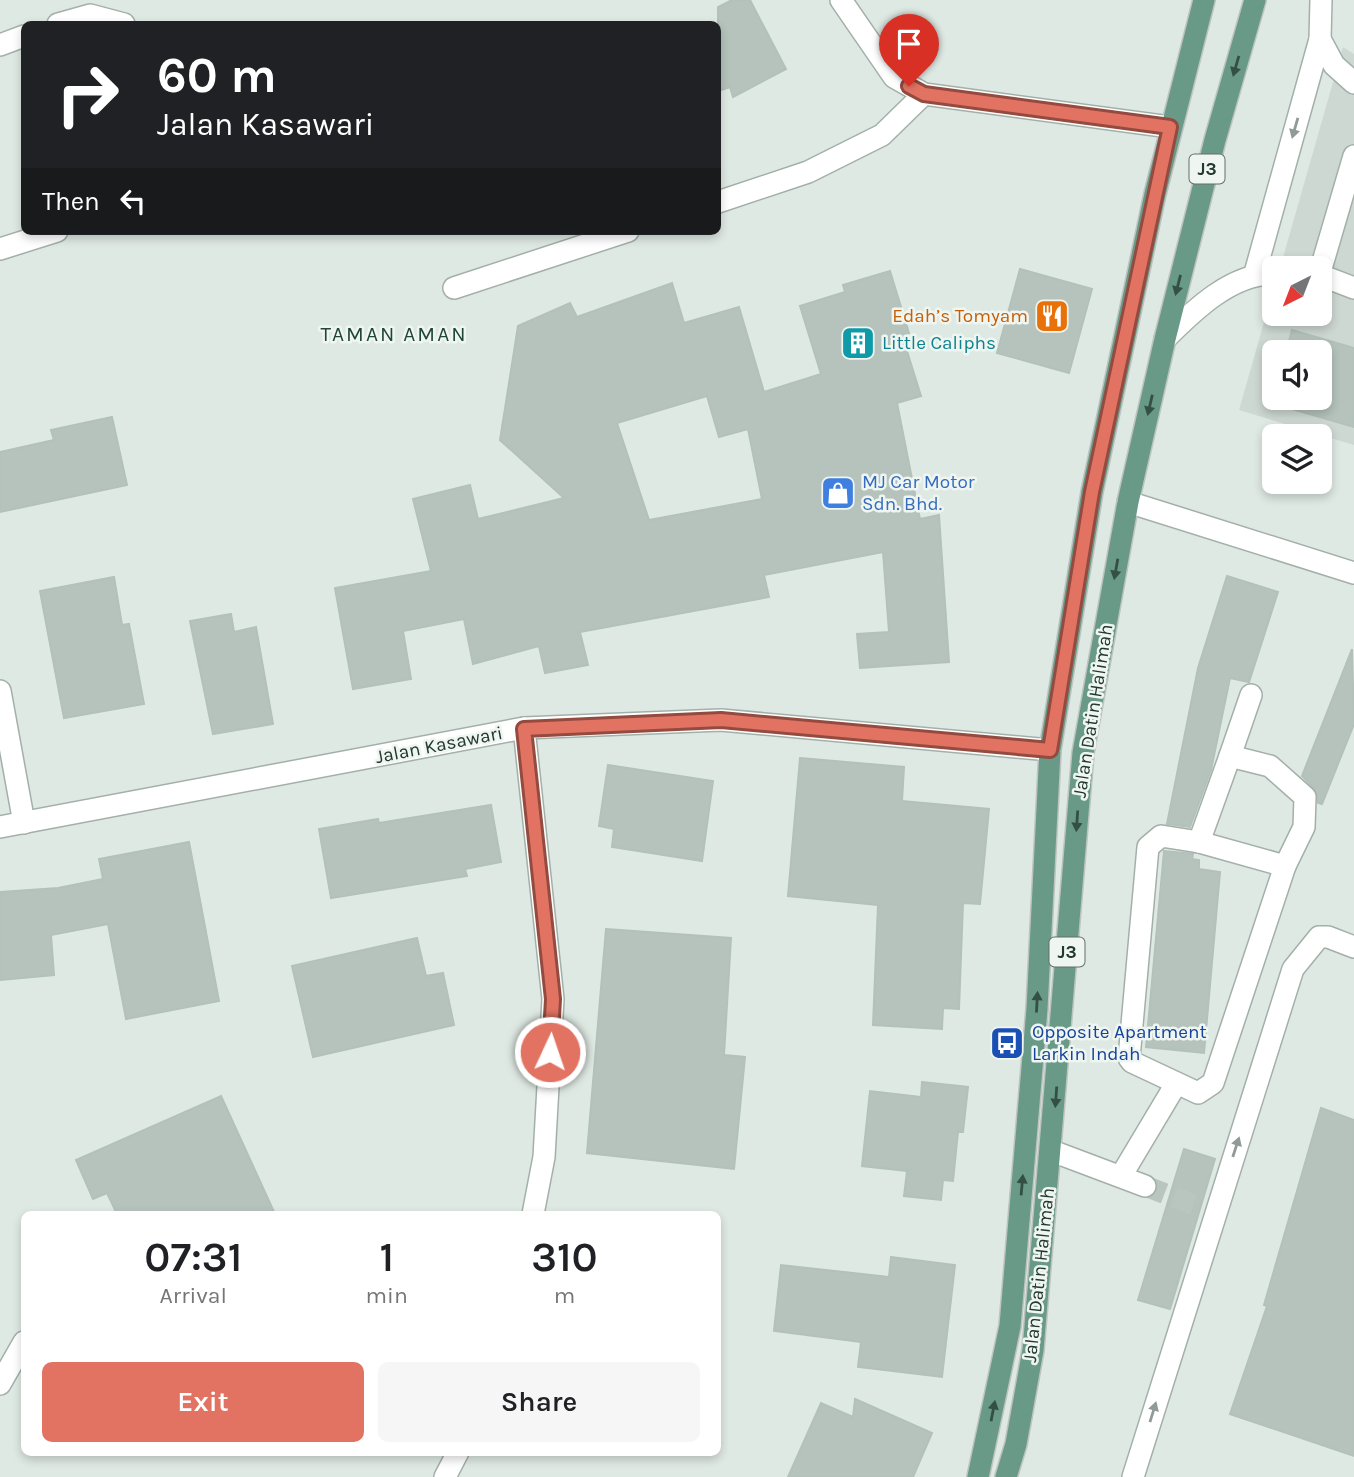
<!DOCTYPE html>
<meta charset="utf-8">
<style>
body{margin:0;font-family:Karla,sans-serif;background:#f6f6f6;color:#202124;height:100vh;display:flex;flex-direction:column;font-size:26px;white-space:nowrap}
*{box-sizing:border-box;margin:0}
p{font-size:23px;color:#757577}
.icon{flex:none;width:38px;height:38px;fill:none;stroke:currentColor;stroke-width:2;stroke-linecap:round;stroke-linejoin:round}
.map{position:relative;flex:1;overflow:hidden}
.panel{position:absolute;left:21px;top:1211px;width:700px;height:245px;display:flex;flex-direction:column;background:#fff;border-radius:10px;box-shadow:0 4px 10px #0003}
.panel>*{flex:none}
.banner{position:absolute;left:21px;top:21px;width:700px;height:214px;border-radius:10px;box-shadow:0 4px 10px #0003;background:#202124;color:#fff;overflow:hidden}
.needle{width:46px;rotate:222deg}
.fabs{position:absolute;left:1262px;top:256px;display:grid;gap:14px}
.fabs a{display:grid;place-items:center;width:70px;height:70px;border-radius:10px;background:#fff;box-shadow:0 4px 10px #0003;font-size:35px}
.pin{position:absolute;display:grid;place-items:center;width:60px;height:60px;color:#fff;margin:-72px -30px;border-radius:50% 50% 50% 0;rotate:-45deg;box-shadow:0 0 7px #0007}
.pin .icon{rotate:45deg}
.me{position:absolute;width:77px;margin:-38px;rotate:3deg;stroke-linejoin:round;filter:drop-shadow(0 0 5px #0008)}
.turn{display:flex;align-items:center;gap:24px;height:147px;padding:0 21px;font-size:32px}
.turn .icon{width:91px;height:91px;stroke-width:2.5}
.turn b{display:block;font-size:49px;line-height:60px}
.then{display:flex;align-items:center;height:66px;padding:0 21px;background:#0003;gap:14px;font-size:26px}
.eta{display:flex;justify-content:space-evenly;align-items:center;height:119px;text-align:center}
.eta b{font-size:42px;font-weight:600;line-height:49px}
.cta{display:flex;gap:14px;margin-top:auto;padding:14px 21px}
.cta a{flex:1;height:80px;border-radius:10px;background:#e27363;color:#fff;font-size:28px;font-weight:600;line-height:80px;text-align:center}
.cta a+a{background:#f6f6f6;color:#202124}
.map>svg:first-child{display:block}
.built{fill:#ced8d2;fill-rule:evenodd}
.building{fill:#b5c3bc;stroke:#b2c1b9;stroke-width:2;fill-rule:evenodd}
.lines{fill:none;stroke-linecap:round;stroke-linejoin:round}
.minor-tunnel{stroke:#b9c5bf;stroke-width:21;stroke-dasharray:21 10;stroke-linecap:butt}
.minor-casing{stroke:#a3b0a9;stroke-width:24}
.major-casing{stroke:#bdc3c1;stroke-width:24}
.minor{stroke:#fff;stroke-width:21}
.major{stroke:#689a87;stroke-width:21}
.oneway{fill:#345045}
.oneway2{fill:#909b97}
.route-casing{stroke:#934b40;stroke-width:18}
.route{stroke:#e27363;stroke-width:12}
.labels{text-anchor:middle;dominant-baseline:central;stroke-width:5;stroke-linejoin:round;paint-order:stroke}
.shield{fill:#eff6f2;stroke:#60706a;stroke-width:2}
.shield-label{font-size:18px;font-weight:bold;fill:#22372f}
.food-label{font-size:19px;fill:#c56008;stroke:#eff6f2;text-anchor:end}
.culture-label{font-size:19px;fill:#0d838f;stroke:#eff6f2;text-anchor:start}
.shop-label{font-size:19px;fill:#366cbe;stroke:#eff6f2;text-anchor:start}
.street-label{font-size:19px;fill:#22372f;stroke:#eff6f2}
.transit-label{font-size:19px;fill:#164399;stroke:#eff6f2;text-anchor:start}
.neighbourhood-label{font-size:21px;letter-spacing:2px;fill:#204639;stroke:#eff6f2}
</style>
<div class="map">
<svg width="1354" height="1477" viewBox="0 0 1354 1477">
<rect width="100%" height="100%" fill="#dfe9e3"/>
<path class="built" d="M1343,47L1354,54V445L1239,410L1274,287V313H1320V268H1280ZM1274,352H1320V397H1274Z"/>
<g class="building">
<path d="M732,0H750L786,69L733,97L730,87L718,91V7Z"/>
<path d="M1020,269L1092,289L1069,373L997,353Z"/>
<path d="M890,271L909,333L902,335L921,396L897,403L920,519L939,515L949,662L860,668L857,634L889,632L883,552L764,575L769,597L580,632L588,665L545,673L539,646L473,664L464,619L403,631L411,679L353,689L335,588L431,571L413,499L470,485L478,519L564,498L500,440L518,326L570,303L577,317L672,283L684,323L739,307L764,392L821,374L800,306L845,292L843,285ZM707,396L719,437L748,429L762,499L649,520L617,423Z"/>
<path d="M1292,330L1354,348V427L1271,403L1274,394V397H1320V352H1286Z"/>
<path d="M112,417L127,485L0,512V452L54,440L51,430Z"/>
<path d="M1227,576L1278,592L1249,682L1230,678L1211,770L1190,827L1167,824L1198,668Z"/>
<path d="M114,577L122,625L129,624L144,704L64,718L40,591Z"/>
<path d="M231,614L234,632L256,627L273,724L213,734L190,621Z"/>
<path d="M1352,649L1354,724L1322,804L1318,803L1314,788L1302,776Z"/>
<path d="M800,758L904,767L902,801L989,809L980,904L963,903L959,1009L943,1008L942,1029L873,1025L878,905L788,896Z"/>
<path d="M608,765L713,781L702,861L612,847L614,829L599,826Z"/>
<path d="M491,805L501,862L465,869L467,876L331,898L319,829L378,819L379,823Z"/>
<path d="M189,842L219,1001L126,1019L108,924L51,935L54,975L0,980V892L58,888L103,879L99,859Z"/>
<path d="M1164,851L1193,854L1192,859L1199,860V869L1220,872L1204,1053L1146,1047Z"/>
<path d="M606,929L731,938L724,1055L745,1057L734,1169L587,1153Z"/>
<path d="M417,938L426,976L443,973L454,1025L313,1057L292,966Z"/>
<path d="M922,1082L968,1087L963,1132H958L953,1181L943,1180L941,1200L904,1196L907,1171L862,1166L870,1091L921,1097Z"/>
<path d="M221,1096L275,1214H117L107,1193L93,1199L76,1160Z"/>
<path d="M1321,1108L1354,1120V1456L1230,1414L1267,1306L1264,1305Z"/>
<path d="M1184,1149L1215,1159L1170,1309L1138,1300Z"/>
<path d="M891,1257L955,1265L942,1377L858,1367L861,1342L774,1331L781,1265L889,1277Z"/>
<path d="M855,1399L932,1433L913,1477H788L821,1403L853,1417Z"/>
</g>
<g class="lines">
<path class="minor-tunnel" d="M1145,1186L1200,1207"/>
<g class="minor-casing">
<g id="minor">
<path d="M841,0L894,77L924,94L1170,127"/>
<path d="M58,24L90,15L124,24"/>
<path d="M1320,39L1334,65L1354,83"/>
<path d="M0,45L24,36"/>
<path d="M718,202L808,172L882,135L924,94"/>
<path d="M0,249L57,231"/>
<path d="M1320,272L1354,156"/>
<path d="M1255,273L1320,39L1321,0"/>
<path d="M1320,275L1354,288"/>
<path d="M454,288L628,231"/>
<path d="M1165,339C1194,310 1232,273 1274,274"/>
<path d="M1128,502L1354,573"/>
<path d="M0,691L24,823"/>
<path d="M1251,695L1230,756L1270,766L1305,797L1304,827L1285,866"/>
<path d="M524,728L553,999L544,1157L533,1214"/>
<path d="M0,827L524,728L721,720L1050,750"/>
<path d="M1161,836L1199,842L1285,866L1213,1083L1198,1093L1132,1062L1129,1058L1148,847Z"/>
<path d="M1199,842L1230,756"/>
<path d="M1052,1151L1145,1186"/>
<path d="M1121,1176L1176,1084"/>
<path d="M0,1384L24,1342"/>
<path d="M445,1477L458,1452"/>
<path d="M1133,1477L1293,969L1319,937H1328L1354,947"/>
</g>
</g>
<g class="major-casing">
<g id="major">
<path d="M978,1477L1010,1326L1037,1009L1050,750L1092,492L1155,194L1204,0"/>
<path d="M1006,1477L1016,1444L1033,1350L1083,753L1128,502L1165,339L1215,140L1255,0"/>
</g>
</g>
<use href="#minor" class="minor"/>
<use href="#major" class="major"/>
</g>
<defs><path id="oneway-solid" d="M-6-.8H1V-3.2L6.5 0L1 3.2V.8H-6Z" transform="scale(1.75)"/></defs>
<g class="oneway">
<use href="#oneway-solid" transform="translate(1236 66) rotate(106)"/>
<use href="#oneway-solid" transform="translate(1178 285) rotate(104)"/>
<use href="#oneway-solid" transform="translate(1150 405) rotate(103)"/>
<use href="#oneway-solid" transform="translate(1116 569) rotate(100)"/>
<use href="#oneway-solid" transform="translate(1077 821) rotate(94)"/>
<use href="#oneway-solid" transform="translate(1037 1002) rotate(-87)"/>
<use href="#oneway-solid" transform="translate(1056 1097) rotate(94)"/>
<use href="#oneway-solid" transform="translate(1022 1185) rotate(-85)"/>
<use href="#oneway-solid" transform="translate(993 1411) rotate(-79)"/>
</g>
<g class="oneway2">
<use href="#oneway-solid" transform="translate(1295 128) rotate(106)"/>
<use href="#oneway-solid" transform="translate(1236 1147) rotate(-72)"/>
<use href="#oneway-solid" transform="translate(1153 1412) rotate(-73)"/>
</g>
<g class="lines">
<g class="route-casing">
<path id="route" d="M550,1052L553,999L524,729L721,720L1050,750L1092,492L1170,127L924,94L909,86"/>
</g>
<use href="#route" class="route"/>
</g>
<defs>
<g id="restaurant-square" transform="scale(1.75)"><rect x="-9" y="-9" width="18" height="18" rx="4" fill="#e8710a" stroke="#eff6f2"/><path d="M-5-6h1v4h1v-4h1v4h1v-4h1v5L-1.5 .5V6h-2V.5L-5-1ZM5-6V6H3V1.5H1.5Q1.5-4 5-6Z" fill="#fff"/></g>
<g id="building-square" transform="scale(1.75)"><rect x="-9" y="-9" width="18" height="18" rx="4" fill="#0f9aa8" stroke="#eff6f2"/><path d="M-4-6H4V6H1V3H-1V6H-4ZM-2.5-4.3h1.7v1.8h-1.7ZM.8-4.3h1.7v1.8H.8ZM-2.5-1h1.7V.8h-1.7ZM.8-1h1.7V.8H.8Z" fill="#fff"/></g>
<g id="shop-square" transform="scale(1.75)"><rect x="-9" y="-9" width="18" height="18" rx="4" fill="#3f7fe0" stroke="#eff6f2"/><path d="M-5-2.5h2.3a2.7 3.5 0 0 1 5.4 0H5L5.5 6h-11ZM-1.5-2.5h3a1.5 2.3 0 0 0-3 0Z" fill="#fff"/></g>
<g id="bus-square" transform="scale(1.75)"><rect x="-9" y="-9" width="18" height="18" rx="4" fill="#1a4fb4" stroke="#eff6f2"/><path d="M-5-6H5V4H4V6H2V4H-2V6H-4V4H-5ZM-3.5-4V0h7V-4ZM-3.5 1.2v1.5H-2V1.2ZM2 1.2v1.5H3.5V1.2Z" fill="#fff"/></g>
</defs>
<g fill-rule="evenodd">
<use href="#restaurant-square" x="1052" y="316"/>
<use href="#building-square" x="858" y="343"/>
<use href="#shop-square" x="838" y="493"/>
<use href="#bus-square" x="1007" y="1043"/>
</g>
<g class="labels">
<g class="shield">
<rect x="1189.5" y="154.5" width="35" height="29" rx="5"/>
<rect x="1049.5" y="937.5" width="35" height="29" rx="5"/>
</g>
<g class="shield-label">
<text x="1207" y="169">J3</text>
<text x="1067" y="952">J3</text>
</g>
<g class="food-label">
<text x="1028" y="316">Edah’s Tomyam</text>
</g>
<g class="culture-label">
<text x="882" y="343">Little Caliphs</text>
</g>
<g class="shop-label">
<text x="862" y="482">MJ Car Motor<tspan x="862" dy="22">Sdn. Bhd.</tspan></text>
</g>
<g class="street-label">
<text transform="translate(1093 711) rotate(-81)">Jalan Datin Halimah</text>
<text transform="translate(439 745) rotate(-11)">Jalan Kasawari</text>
<text transform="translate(1039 1275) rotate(-84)">Jalan Datin Halimah</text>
</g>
<g class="transit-label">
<text x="1032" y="1032">Opposite Apartment<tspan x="1032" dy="22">Larkin Indah</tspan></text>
</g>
<g class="neighbourhood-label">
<text x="394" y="334">TAMAN AMAN</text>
</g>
</g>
</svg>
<div class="fabs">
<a><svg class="needle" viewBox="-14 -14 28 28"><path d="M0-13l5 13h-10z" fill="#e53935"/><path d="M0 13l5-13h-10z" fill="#757577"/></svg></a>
<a><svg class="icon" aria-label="sound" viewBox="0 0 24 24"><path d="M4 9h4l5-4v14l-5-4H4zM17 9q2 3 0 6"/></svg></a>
<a><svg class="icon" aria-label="layers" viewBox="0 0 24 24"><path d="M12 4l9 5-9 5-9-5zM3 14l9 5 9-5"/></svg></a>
</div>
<div class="pin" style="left:909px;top:86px;background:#d93025"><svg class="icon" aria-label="arrive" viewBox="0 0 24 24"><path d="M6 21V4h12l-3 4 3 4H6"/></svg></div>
<svg class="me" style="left:550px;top:1052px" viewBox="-20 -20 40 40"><circle r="17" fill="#e27363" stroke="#fff" stroke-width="3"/><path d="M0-11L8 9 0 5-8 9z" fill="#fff"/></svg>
<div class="banner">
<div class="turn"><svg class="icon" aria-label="right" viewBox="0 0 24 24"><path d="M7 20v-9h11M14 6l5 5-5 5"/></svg><div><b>60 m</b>Jalan Kasawari</div></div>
<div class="then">Then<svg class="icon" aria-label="left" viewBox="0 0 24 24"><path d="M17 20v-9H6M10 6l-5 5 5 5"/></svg></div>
</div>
<section class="panel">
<div class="eta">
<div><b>07:31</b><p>Arrival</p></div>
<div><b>1</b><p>min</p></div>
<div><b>310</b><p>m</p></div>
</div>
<div class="cta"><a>Exit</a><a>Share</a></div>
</section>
</div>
